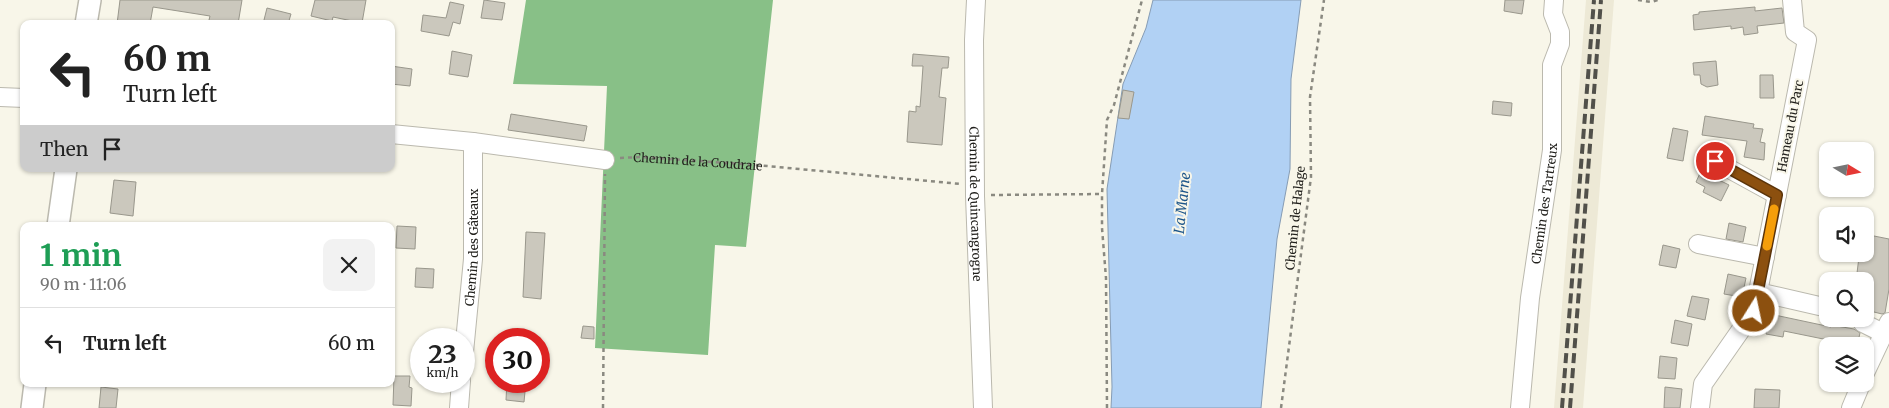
<!DOCTYPE html>
<meta charset="utf-8">
<style>
body{margin:0;font-family:Merriweather,serif;background:#f2f2f2;color:#222;height:100vh;display:flex;flex-direction:column;font-size:19px;white-space:nowrap}
*{box-sizing:border-box;margin:0}
p{font-size:16px;color:#767676}
.icon{flex:none;width:28px;height:28px;fill:none;stroke:currentColor;stroke-width:2;stroke-linecap:round;stroke-linejoin:round}
.map{position:relative;flex:1;overflow:hidden}
.details{position:absolute;left:20px;top:222px;width:375px;height:165px;display:flex;flex-direction:column;background:#fff;border-radius:10px;box-shadow:0 1px 4px #0004}
.details>*{flex:none}
.hud{position:absolute;left:20px;top:20px;width:375px;height:152px;border-radius:10px;box-shadow:0 1px 4px #0004;background:#fff;color:#222;overflow:hidden}
.needle{width:32px;rotate:100deg}
.buttons{position:absolute;left:1819px;top:142px;display:grid;gap:10px}
.buttons a{display:grid;place-items:center;width:55px;height:55px;border-radius:10px;background:#fff;box-shadow:0 1px 4px #0004;font-size:25px}
.speed{position:absolute;left:410px;top:328px;display:flex;gap:10px;font-size:25px;font-weight:700;text-align:center}
.speed>*{display:grid;place-content:center;width:65px;height:65px;border-radius:50%;background:#fff;box-shadow:0 1px 4px #0004;line-height:1}
.speed small{font-size:12px;font-weight:400}
.speed .limit{border:8px solid #d22;background:#fff;color:#111}
.pin{position:absolute;display:grid;place-items:center;width:42px;height:42px;color:#fff;margin:-21px;border:2px solid #fff;border-radius:50%;box-shadow:0 1px 5px #0007}
.me{position:absolute;width:55px;margin:-28px;rotate:10deg;stroke-linejoin:round;filter:drop-shadow(0 0 4px #0008)}
.turn{display:flex;align-items:center;gap:18px;height:105px;padding:0 20px;font-size:22px}
.turn .icon{width:65px;height:65px;stroke-width:2.5}
.turn b{display:block;font-size:35px;line-height:42px}
.then{display:flex;align-items:center;height:48px;padding:0 20px;background:#0003;gap:10px;font-size:19px}
.round{display:grid;place-items:center;flex:none;width:52px;height:52px;border-radius:10px;background:#f2f2f2}
.summary{display:flex;align-items:center;justify-content:space-between;height:85px;padding:0 20px}
h1{font-size:30px;font-weight:700;line-height:38px;color:#1e9e55}
ul{padding:0;list-style:none}
li{display:flex;align-items:center;gap:15px;height:70px;padding:0 20px;border-top:1px solid #e0e0e0}
li div{flex:1}
li b{display:block;font-size:19px}
li em{font-style:normal}
.map>svg:first-child{display:block}
.built{fill:#ede9d6}
.forest{fill:#88c087}
.water{fill:#b1d1f4;stroke:#869cb4}
.building{fill:#cbc8bd;stroke:#99978c}
.lines{fill:none;stroke-linecap:round;stroke-linejoin:round}
.minor-casing{stroke:#bbb9ae;stroke-width:20}
.major-casing{stroke:#bbb9ae;stroke-width:24}
.path{stroke:#8a8980;stroke-width:2.5;stroke-dasharray:4 4;stroke-linecap:butt}
.minor{stroke:#fff;stroke-width:18}
.major{stroke:#fff;stroke-width:21}
.rail{stroke:#51504a;stroke-width:4;stroke-dasharray:10 5;stroke-linecap:butt}
.route-casing{stroke:#5b340a;stroke-width:12}
.route{stroke:#8c500f;stroke-width:9}
.slow{stroke:#f59e0b;stroke-width:9}
.labels{text-anchor:middle;dominant-baseline:central;stroke-width:4;stroke-linejoin:round;paint-order:stroke}
.street-label{font-size:12px;fill:#22211d;stroke:#f8f6e9}
.water-label{font-size:14px;font-style:italic;fill:#1b5488;stroke:#f8f6e9}
</style>
<div class="map">
<svg width="1889" height="408" viewBox="0 0 1889 408">
<rect width="100%" height="100%" fill="#f8f6e9"/>
<path class="built" d="M1586,0H1614L1583,408H1554Z"/>
<path class="forest" d="M526,0H773L746,247L715,245L708,355L595,348L607,86L513,84Z"/>
<path class="water" d="M1153,0H1301L1291,79L1290,169L1277,239L1261,408H1111L1112,387L1107,189L1123,84L1146,28Z"/>
<g class="building">
<path d="M120,0H242L238,24H208L210,16L153,7L150,24H117Z"/>
<path d="M315,0H366L362,23L333,17L332,21L311,16Z"/>
<path d="M484,0L505,3L502,20L481,18Z"/>
<path d="M1505,0H1524L1522,14L1504,11Z"/>
<path d="M450,2L464,5L460,24L453,22L449,36L421,31L423,15L446,18Z"/>
<path d="M1755,7V11L1782,8L1784,23L1757,26L1758,33L1744,35L1743,27L1731,29V26L1694,30L1693,15L1699,14V12Z"/>
<path d="M267,8L291,14L288,24H263Z"/>
<path d="M452,51L472,55L468,77L449,74Z"/>
<path d="M913,54L949,57L948,68H942L939,97L946,98L942,145L907,142L909,111L916,112V106L920,107L921,95L923,66H912Z"/>
<path d="M1716,61L1718,85L1707,87L1701,84L1700,75H1694L1693,63Z"/>
<path d="M391,66L412,69L410,86L391,84Z"/>
<path d="M1760,75H1773L1774,98H1760Z"/>
<path d="M1123,90L1134,92L1129,119L1118,118Z"/>
<path d="M1493,101L1512,103L1511,116L1492,114Z"/>
<path d="M511,114L587,126L584,141L508,130Z"/>
<path d="M1705,116L1754,124L1753,128L1763,129L1760,142L1765,143L1764,160L1744,157L1747,141L1702,135Z"/>
<path d="M1673,128L1688,131L1683,161L1667,158Z"/>
<path d="M1701,171L1729,185L1721,201L1703,192L1705,187L1696,182Z"/>
<path d="M114,180L136,182L133,216L110,213Z"/>
<path d="M1729,223L1746,227L1743,242L1726,239Z"/>
<path d="M397,226L416,227L415,249L396,248Z"/>
<path d="M526,232L545,233L541,299L523,297Z"/>
<path d="M1869,235L1889,239V289L1885,313L1882,314L1866,310L1870,281H1856L1859,257L1865,258Z"/>
<path d="M1663,245L1680,249L1676,268L1659,265Z"/>
<path d="M416,268L434,269L433,288L415,287Z"/>
<path d="M1728,274L1746,278L1742,297L1724,294Z"/>
<path d="M1692,296L1709,299L1705,320L1687,316Z"/>
<path d="M1770,314L1831,327V325L1854,329L1860,333L1857,346H1842L1843,343L1784,331L1783,337L1766,334Z"/>
<path d="M1675,320L1692,324L1688,346L1671,343Z"/>
<path d="M583,326L594,327V339L581,338Z"/>
<path d="M1660,356L1677,358L1675,379L1658,378Z"/>
<path d="M394,376H410L409,387L412,388L411,406L393,405Z"/>
<path d="M507,381H526L524,402L506,400Z"/>
<path d="M101,387L118,389L116,408H99Z"/>
<path d="M1665,387L1682,389L1680,408H1664Z"/>
<path d="M1755,389L1780,390L1779,408H1754Z"/>
</g>
<g class="lines">
<g class="minor-casing">
<g id="minor">
<path id="s2" d="M976,0L974,40L975,196L983,408"/>
<path d="M1792,0L1795,32L1807,40L1758,292L1828,308"/>
<path d="M0,97L24,98"/>
<path d="M391,134L473,142L605,160"/>
<path d="M1715,161L1777,195"/>
<path d="M1698,244L1765,257"/>
<path d="M1860,319L1863,323L1883,333"/>
<path id="s3" d="M464,352L473,259V142"/>
<path d="M1865,373L1889,322"/>
<path d="M459,408L461,381"/>
<path id="s4" d="M1520,408L1530,298L1552,150V65L1560,44V32L1553,14L1554,0"/>
<path d="M1700,408L1703,384L1754,311L1758,292"/>
<path d="M1851,408L1861,384"/>
</g>
</g>
<g class="major-casing">
<g id="major">
<path d="M86,24L90,0"/>
<path d="M58,226L66,169"/>
<path d="M32,408L35,384"/>
</g>
</g>
<g class="path">
<path d="M1638,0L1651,2L1658,0"/>
<path id="s1" d="M620,158L641,157L756,165L961,184"/>
<path d="M991,195L1102,194"/>
<path d="M603,408L605,174"/>
<path d="M1107,408L1106,278L1102,228V194L1107,120L1114,105L1142,0"/>
<path d="M1281,408L1311,177L1310,97L1324,0"/>
</g>
<use href="#minor" class="minor"/>
<use href="#major" class="major"/>
<g class="rail">
<path d="M1562,408L1594,0"/>
<path d="M1570,408L1601,0"/>
</g>
</g>
<g class="lines">
<g class="route-casing">
<path id="route" d="M1715,161L1777,195L1754,311"/>
</g>
<use href="#route" class="route"/>
<path class="slow" d="M1767,246L1774,209"/>
</g>
<g class="labels">
<g class="street-label">
<text transform="translate(1790 126) rotate(-79)">Hameau du Parc</text>
<text stroke="none"><textPath href="#s1" startOffset="78">Chemin de la Coudraie</textPath></text>
<text stroke="none"><textPath href="#s4" startOffset="206">Chemin des Tartreux</textPath></text>
<text stroke="none"><textPath href="#s2" startOffset="204">Chemin de Quincangrogne</textPath></text>
<text transform="translate(1295 218) rotate(-84)">Chemin de Halage</text>
<text stroke="none"><textPath href="#s3" startOffset="105">Chemin des Gâteaux</textPath></text>
</g>
<g class="water-label">
<text transform="translate(1182 203) rotate(-84)">La Marne</text>
</g>
</g>
</svg>
<div class="buttons">
<a><svg class="needle" viewBox="-14 -14 28 28"><path d="M0-13l5 13h-10z" fill="#e53935"/><path d="M0 13l5-13h-10z" fill="#767676"/></svg></a>
<a><svg class="icon" aria-label="sound" viewBox="0 0 24 24"><path d="M4 9h4l5-4v14l-5-4H4zM17 9q2 3 0 6"/></svg></a>
<a><svg class="icon" aria-label="search" viewBox="0 0 24 24"><circle cx="10" cy="10" r="6"/><path d="M15 15l6 6"/></svg></a>
<a><svg class="icon" aria-label="layers" viewBox="0 0 24 24"><path d="M12 4l9 5-9 5-9-5zM3 14l9 5 9-5"/></svg></a>
</div>
<div class="speed"><div>23<small>km/h</small></div><div class="limit">30</div></div>
<div class="pin" style="left:1715px;top:161px;background:#d93025"><svg class="icon" aria-label="arrive" viewBox="0 0 24 24"><path d="M6 21V4h12l-3 4 3 4H6"/></svg></div>
<svg class="me" style="left:1754px;top:311px" viewBox="-20 -20 40 40"><circle r="17" fill="#8c500f" stroke="#fff" stroke-width="3"/><path d="M0-11L8 9 0 5-8 9z" fill="#fff"/></svg>
<div class="hud">
<div class="turn"><svg class="icon" aria-label="left" viewBox="0 0 24 24"><path d="M17 20v-9H6M10 6l-5 5 5 5"/></svg><div><b>60 m</b>Turn left</div></div>
<div class="then">Then<svg class="icon" aria-label="arrive" viewBox="0 0 24 24"><path d="M6 21V4h12l-3 4 3 4H6"/></svg></div>
</div>
<section class="details">
<div class="summary"><div><h1>1 min</h1><p>90 m · 11:06</p></div><a class="round"><svg class="icon" aria-label="close" viewBox="0 0 24 24"><path d="M6 6l12 12M18 6L6 18"/></svg></a></div>
<ul>
<li><svg class="icon" aria-label="left" viewBox="0 0 24 24"><path d="M17 20v-9H6M10 6l-5 5 5 5"/></svg><div><b>Turn left</b></div><em>60 m</em></li>
</ul>
</section>
</div>
